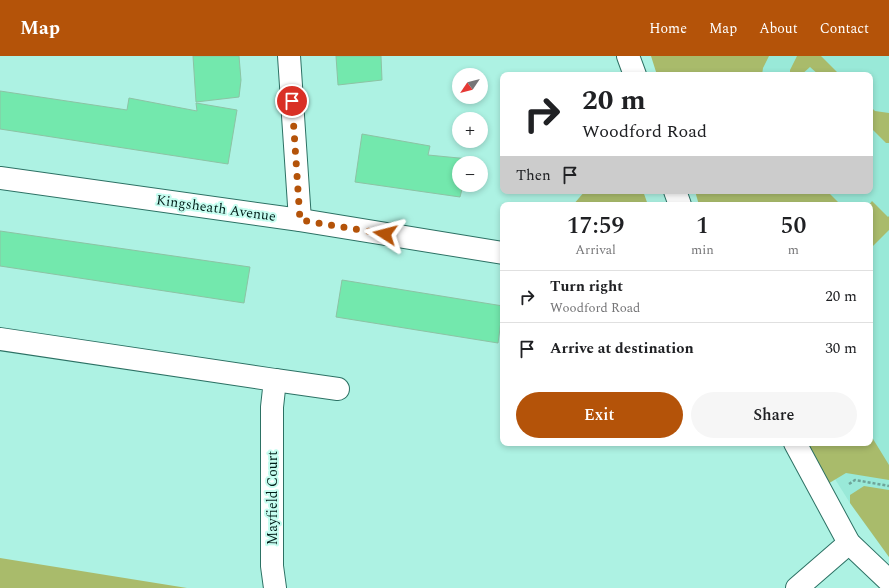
<!DOCTYPE html>
<meta charset="utf-8">
<style>
body{margin:0;font-family:Spectral,serif;background:#f6f6f6;color:#202124;height:100vh;display:flex;flex-direction:column;font-size:15px;white-space:nowrap}
*{box-sizing:border-box;margin:0}
p{font-size:13px;color:#757577}
.icon{flex:none;width:22px;height:22px;fill:none;stroke:currentColor;stroke-width:2;stroke-linecap:round;stroke-linejoin:round}
.map{position:relative;flex:1;overflow:hidden}
.side{position:absolute;left:500px;top:146px;width:373px;height:244px;display:flex;flex-direction:column;background:#fff;border-radius:8px;box-shadow:0 2px 6px #0003}
.side>*{flex:none}
.banner{position:absolute;left:500px;top:16px;width:373px;height:122px;border-radius:8px;box-shadow:0 2px 6px #0003;background:#fff;color:#202124;overflow:hidden}
.needle{width:26px;rotate:235deg}
.buttons{position:absolute;left:452px;top:12px;display:grid;gap:8px}
.buttons a{display:grid;place-items:center;width:36px;height:36px;border-radius:50%;background:#fff;box-shadow:0 2px 6px #0003;font-size:20px}
.pin{position:absolute;display:grid;place-items:center;width:34px;height:34px;color:#fff;margin:-17px;border:2px solid #fff;border-radius:50%;box-shadow:0 1px 4px #0007}
.me{position:absolute;width:44px;margin:-22px;rotate:279deg;stroke-linejoin:round;filter:drop-shadow(0 0 3px #0008)}
.turn{display:flex;align-items:center;gap:14px;height:84px;padding:0 16px;font-size:18px}
.turn .icon{width:52px;height:52px;stroke-width:2.5}
.turn b{display:block;font-size:28px;line-height:34px}
.then{display:flex;align-items:center;height:38px;padding:0 16px;background:#0003;gap:8px;font-size:15px}
.eta{display:flex;justify-content:space-evenly;align-items:center;height:68px;text-align:center}
.eta b{font-size:24px;font-weight:600;line-height:28px}
.cta{display:flex;gap:8px;margin-top:auto;padding:8px 16px}
.cta a{flex:1;height:46px;border-radius:24px;background:#b45309;color:#fff;font-size:16px;font-weight:600;line-height:46px;text-align:center}
.cta a+a{background:#f6f6f6;color:#202124}
ul{padding:0;list-style:none}
li{display:flex;align-items:center;gap:12px;height:52px;padding:0 16px;border-top:1px solid #e0e0e0}
li div{flex:1}
li b{display:block;font-size:15px}
li em{font-style:normal}
header{display:flex;align-items:center;gap:24px;box-sizing:border-box;height:56px;padding:0 20px;background:#b45309;color:#fff}
header strong{font-size:19px}
nav{display:flex;gap:22px;margin-inline-start:auto;font-size:14px}
.map>svg:first-child{display:block}
.built{fill:#99e9d8}
.green{fill:#a9bb6b}
.building{fill:#73e8ad;stroke:#8cc3a4}
.lines{fill:none;stroke-linecap:round;stroke-linejoin:round}
.minor-casing{stroke:#2c7164;stroke-width:24}
.path{stroke:#6ea499;stroke-width:2.5;stroke-dasharray:3 2;stroke-linecap:butt}
.minor{stroke:#fff;stroke-width:22}
.route{stroke:#b45309;stroke-width:7;stroke-dasharray:0 12.6}
.labels{text-anchor:middle;dominant-baseline:central;stroke-width:4;stroke-linejoin:round;paint-order:stroke}
.street-label{font-size:14px;fill:#021f1a;stroke:#c6fdf0}
</style>
<header>
<strong>Map</strong>
<nav><a>Home</a><a>Map</a><a>About</a><a>Contact</a></nav>
</header>
<div class="map">
<svg width="889" height="532" viewBox="0 0 889 532">
<rect width="100%" height="100%" fill="#adf2e3"/>
<path class="built" d="M658,0H889V501L850,447L828,412L870,387V149H707L702,135H870V19H665Z"/>
<g class="green">
<path d="M651,0H769L763,12L762,19H657Z"/>
<path d="M797,0H821L840,19H819L810,11L801,19H790V14Z"/>
<path d="M870,50L875,55L889,57V87H886L870,71Z"/>
<path d="M585,135H643L648,149H573Z"/>
<path d="M695,135H827L841,149H699Z"/>
<path d="M872,145L888,161L889,160V174L870,193V149H869Z"/>
<path d="M870,378L889,409V424L846,417L826,429L802,387H870Z"/>
<path d="M864,430L889,434V501L850,447V439Z"/>
<path d="M0,502L187,532H0Z"/>
</g>
<g class="building">
<path d="M193,0H239L241,24L239,41L196,46Z"/>
<path d="M336,0H381L382,24L338,29Z"/>
<path d="M0,35L127,54L129,42L197,55L196,47L237,54L228,108L0,73Z"/>
<path d="M362,78L430,90L428,99L469,103L468,107H459V129H463L460,141L355,126Z"/>
<path d="M0,175L250,211L244,247L0,210Z"/>
<path d="M342,224L503,250L498,287L336,261Z"/>
</g>
<g class="lines">
<g class="minor-casing">
<g id="minor">
<path d="M289,0L300,164"/>
<path d="M628,0L635,19"/>
<path d="M0,122L300,164L503,197"/>
<path d="M675,135L680,149"/>
<path d="M0,283L275,324L272,351V510L275,532"/>
<path d="M275,324L338,333"/>
<path d="M795,387L849,487L889,525"/>
<path d="M797,532L849,487"/>
</g>
</g>
<path class="path" d="M849,428L855,424L889,430"/>
<use href="#minor" class="minor"/>
</g>
<g class="lines">
<path class="route" d="M292,45L300,164L385,178"/>
</g>
<g class="labels">
<g class="street-label">
<text transform="translate(216 152) rotate(8)">Kingsheath Avenue</text>
<text transform="translate(272 442) rotate(-90)">Mayfield Court</text>
</g>
</g>
</svg>
<div class="buttons">
<a><svg class="needle" viewBox="-14 -14 28 28"><path d="M0-13l5 13h-10z" fill="#e53935"/><path d="M0 13l5-13h-10z" fill="#757577"/></svg></a>
<a>+</a>
<a>−</a>
</div>
<div class="pin" style="left:292px;top:45px;background:#d93025"><svg class="icon" aria-label="arrive" viewBox="0 0 24 24"><path d="M6 21V4h12l-3 4 3 4H6"/></svg></div>
<svg class="me" style="left:385px;top:178px" viewBox="-20 -20 40 40"><path d="M0-17L14 15 0 8-14 15z" fill="#b45309" stroke="#fff" stroke-width="4"/></svg>
<div class="banner">
<div class="turn"><svg class="icon" aria-label="right" viewBox="0 0 24 24"><path d="M7 20v-9h11M14 6l5 5-5 5"/></svg><div><b>20 m</b>Woodford Road</div></div>
<div class="then">Then<svg class="icon" aria-label="arrive" viewBox="0 0 24 24"><path d="M6 21V4h12l-3 4 3 4H6"/></svg></div>
</div>
<section class="side">
<div class="eta">
<div><b>17:59</b><p>Arrival</p></div>
<div><b>1</b><p>min</p></div>
<div><b>50</b><p>m</p></div>
</div>
<ul>
<li><svg class="icon" aria-label="right" viewBox="0 0 24 24"><path d="M7 20v-9h11M14 6l5 5-5 5"/></svg><div><b>Turn right</b><p>Woodford Road</p></div><em>20 m</em></li>
<li><svg class="icon" aria-label="arrive" viewBox="0 0 24 24"><path d="M6 21V4h12l-3 4 3 4H6"/></svg><div><b>Arrive at destination</b></div><em>30 m</em></li>
</ul>
<div class="cta"><a>Exit</a><a>Share</a></div>
</section>
</div>
